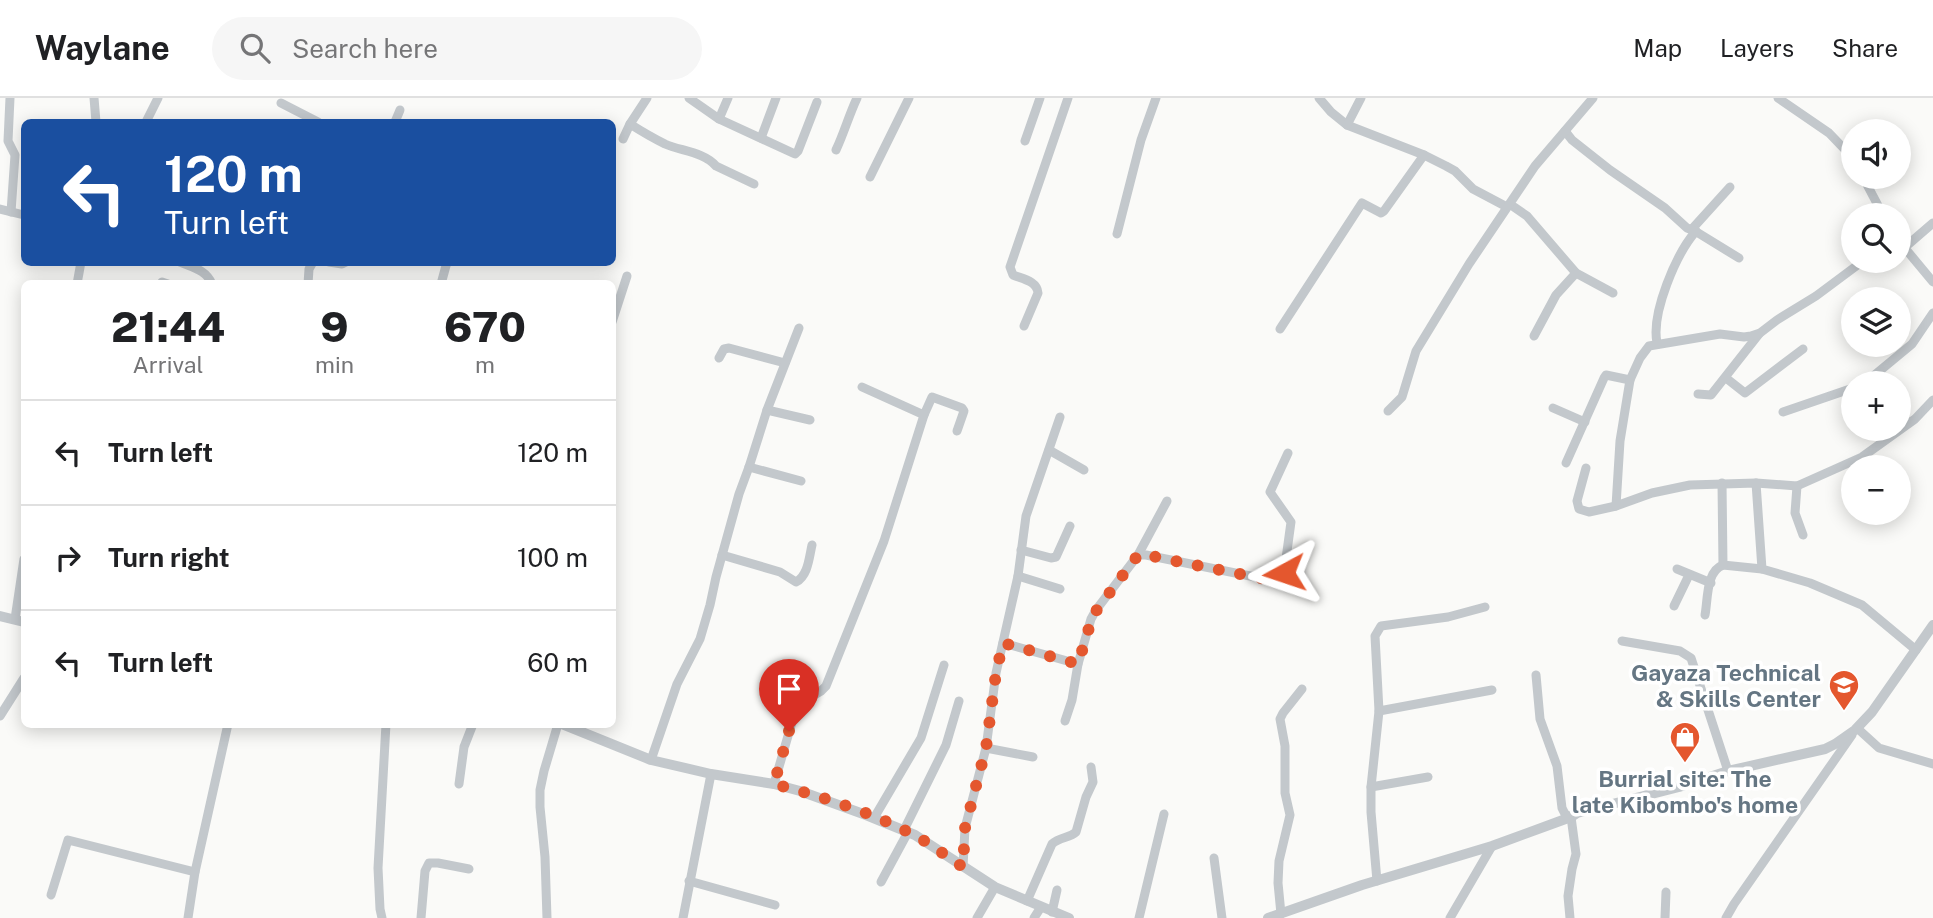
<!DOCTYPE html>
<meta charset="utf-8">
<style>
body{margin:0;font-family:"Public Sans",sans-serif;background:#f6f6f6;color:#202124;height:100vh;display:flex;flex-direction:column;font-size:26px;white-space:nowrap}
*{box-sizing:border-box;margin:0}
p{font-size:23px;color:#757577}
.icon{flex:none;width:38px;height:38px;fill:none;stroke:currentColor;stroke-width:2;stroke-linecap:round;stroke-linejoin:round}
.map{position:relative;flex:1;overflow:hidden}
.sheet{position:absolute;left:21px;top:182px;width:595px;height:448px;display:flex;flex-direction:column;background:#fff;border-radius:10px;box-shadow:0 4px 18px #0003}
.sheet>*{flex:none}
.top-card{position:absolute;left:21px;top:21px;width:595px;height:147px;border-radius:10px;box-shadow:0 4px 18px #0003;background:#1a4fa0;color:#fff;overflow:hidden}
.buttons{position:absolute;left:1841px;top:21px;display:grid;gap:14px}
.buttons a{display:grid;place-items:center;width:70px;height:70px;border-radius:50%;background:#fff;box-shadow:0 4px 18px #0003;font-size:35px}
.pin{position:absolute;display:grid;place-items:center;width:60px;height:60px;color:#fff;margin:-72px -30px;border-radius:50% 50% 50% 0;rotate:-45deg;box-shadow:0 0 7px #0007}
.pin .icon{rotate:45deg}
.me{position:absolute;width:77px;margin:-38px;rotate:265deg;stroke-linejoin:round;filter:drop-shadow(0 0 5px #0008)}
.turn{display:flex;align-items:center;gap:24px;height:147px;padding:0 28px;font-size:32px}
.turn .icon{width:91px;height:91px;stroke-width:2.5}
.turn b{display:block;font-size:49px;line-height:60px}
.eta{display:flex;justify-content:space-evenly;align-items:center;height:119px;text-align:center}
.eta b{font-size:42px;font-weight:800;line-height:49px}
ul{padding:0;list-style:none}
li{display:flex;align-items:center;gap:21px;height:105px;padding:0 28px;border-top:2px solid #e0e0e0}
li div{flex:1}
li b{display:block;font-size:26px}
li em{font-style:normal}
header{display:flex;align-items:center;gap:42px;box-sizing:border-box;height:98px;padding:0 35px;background:#fff;border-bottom:2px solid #e0e0e0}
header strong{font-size:33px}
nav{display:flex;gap:38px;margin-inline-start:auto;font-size:24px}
.search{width:490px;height:63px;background:#f6f6f6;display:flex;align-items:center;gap:18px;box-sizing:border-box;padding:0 24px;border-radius:38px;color:#757577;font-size:26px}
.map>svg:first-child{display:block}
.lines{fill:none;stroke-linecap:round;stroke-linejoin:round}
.minor{stroke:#c3c8cc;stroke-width:9}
.tertiary{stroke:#c3c8cc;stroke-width:10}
.route{stroke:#e4572e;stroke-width:12;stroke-dasharray:0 21.6}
.labels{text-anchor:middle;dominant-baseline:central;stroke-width:7;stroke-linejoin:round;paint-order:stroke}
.poi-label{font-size:23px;font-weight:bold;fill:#657683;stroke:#fff;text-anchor:end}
</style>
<header>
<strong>Waylane</strong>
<div class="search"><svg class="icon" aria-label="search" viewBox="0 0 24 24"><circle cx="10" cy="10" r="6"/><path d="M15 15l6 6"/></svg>Search here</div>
<nav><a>Map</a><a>Layers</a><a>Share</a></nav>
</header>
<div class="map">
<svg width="1933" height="820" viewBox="0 0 1933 820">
<rect width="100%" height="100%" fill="#fafaf8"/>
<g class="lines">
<g class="minor">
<path d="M10,0L8,43L15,57L11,114"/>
<path d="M94,0L96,24"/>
<path d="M689,0L719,21L728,0"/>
<path d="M1319,0L1331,14L1347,27L1424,57L1446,68L1455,73L1473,91L1507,109"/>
<path d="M1778,0L1829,35L1853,60"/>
<path d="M281,5L318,24"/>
<path d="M719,21L795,56L798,53L817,4"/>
<path d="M146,24L158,0"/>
<path d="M395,24L400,12"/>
<path d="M630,26C641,33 653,40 665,46C681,53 704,54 716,68L754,86"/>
<path d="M1347,27L1361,0"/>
<path d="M1565,33L1572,42L1610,72L1665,110L1687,130L1695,133L1739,160"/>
<path d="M761,40L776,0"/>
<path d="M623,41L630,26L647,0"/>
<path d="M1025,43L1040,0"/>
<path d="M836,52C844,35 849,17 857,0"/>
<path d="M870,79L909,0"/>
<path d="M1863,79L1883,117"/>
<path d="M1514,109L1527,118L1576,175L1613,195"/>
<path d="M0,111L24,117"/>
<path d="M1692,131L1730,89"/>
<path d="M1117,136L1141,42L1156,0"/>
<path d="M1899,143L1933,184"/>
<path d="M1904,150L1933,125"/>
<path d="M180,164C194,170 206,172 212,186"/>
<path d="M329,164L342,166L346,164"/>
<path d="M162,184L168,186"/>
<path d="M77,186L81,164"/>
<path d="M308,186L309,171L313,164"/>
<path d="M441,186L447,164"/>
<path d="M612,224L627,178"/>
<path d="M1024,228L1038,195C1037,183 1023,181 1013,177L1010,169L1068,0"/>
<path d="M1280,231L1362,105L1381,115L1384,113L1424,57"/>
<path d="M1534,238L1556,197L1576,175"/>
<path d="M1658,246L1657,245C1651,215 1676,156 1696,133"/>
<path d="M719,260L724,251L729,250L785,265"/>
<path d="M1726,280L1745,295L1803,251"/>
<path d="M1862,285L1871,280L1912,246L1933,215"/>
<path d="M1698,296L1711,297L1759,236"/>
<path d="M1553,310L1585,324"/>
<path d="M767,312L810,322"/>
<path d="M1388,313L1402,299L1416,253L1469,166L1535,68L1593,0"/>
<path d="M1783,314L1853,290"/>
<path d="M924,317L932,299L962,310L964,313L957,333"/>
<path d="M1049,352L1084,372"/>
<path d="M1566,365L1604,280L1606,277L1630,282"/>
<path d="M749,369L801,383"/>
<path d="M1586,370L1577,403L1579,411L1589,414L1616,408L1652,395L1690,387L1756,385L1797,388L1862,359L1915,321L1933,302"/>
<path d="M1722,385L1723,467L1762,471"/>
<path d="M1756,385L1762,471L1810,485L1862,507L1916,552"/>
<path d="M1797,388L1795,415L1803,437"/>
<path d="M1616,408L1620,343L1630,282L1640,260L1649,248L1720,236L1744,239L1751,238L1760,235L1777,222L1816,198L1863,163"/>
<path d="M1021,452L1051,460L1056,459L1070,428"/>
<path d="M722,457L780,474L796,484C808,478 809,460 812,447"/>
<path d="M1138,457L1167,403"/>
<path d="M1677,471L1711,485"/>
<path d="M1018,478L1060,491"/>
<path d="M1674,508L1689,477"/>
<path d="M1705,517C1708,501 1706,473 1723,467"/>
<path d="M15,521L24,461"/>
<path d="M1622,543L1680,553L1691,560L1728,673"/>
<path d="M1003,545L1078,566L1091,521L1096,512L1138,457H1146L1270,482L1277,481L1284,475L1291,424L1270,394L1288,355"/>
<path d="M1536,577L1540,621L1557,668L1562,710L1565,716L1571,719L1576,756L1572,771L1568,798L1570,820"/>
<path d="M1379,613L1492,592"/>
<path d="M0,618L24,580"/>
<path d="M1065,623L1072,602L1078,566"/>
<path d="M1857,630L1879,650L1933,666"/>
<path d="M986,650L1033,659"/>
<path d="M651,662L677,586L700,541L710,507L716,479L739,396L749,369L767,312L799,230"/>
<path d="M459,686L464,649L473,626"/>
<path d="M774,686L797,607L821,593L826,588L884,443L924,317L862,289"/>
<path d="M1371,689L1428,679"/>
<path d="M874,720L921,640L944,567"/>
<path d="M904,732L946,647L959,603"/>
<path d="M1214,760L1222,820"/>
<path d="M963,769L965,730L986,650L996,575L1018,478L1026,418L1060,319"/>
<path d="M689,783L775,807"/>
<path d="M1377,783L1371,714V689L1379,613L1375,538L1381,528L1448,519L1485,509"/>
<path d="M881,784L908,734"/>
<path d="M51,797L68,742L195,774"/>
<path d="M1027,803L1052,746C1059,739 1070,740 1076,734L1086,699L1093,684L1091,669"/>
<path d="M1052,814L1057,792"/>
<path d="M1281,816L1278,785L1279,763L1290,717L1285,695V648L1280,621L1283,615L1302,591"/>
<path d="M188,820L195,774L228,626"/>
<path d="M382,820L380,811L378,770L386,626"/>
<path d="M421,820L425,773L429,765H438L469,771"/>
<path d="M547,820L545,759L540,709V692L544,673L558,626"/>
<path d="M683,820L711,676"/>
<path d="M977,820L995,789"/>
<path d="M1034,820L1041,809"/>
<path d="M1139,820L1164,716"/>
<path d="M1450,820L1492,748"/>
<path d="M1665,820L1666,794"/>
<path d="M1726,820L1734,806L1852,637"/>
</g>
<g class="tertiary">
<path d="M0,518L24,524"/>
<path d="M562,626L651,662L711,676L774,686L800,693L866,717L915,737L995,789L1069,820"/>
<path d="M1268,820L1362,787L1492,748L1571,719L1577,715L1679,689L1728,673L1825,651L1835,646L1855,632L1872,614L1933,527"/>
</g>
</g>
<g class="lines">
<path class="route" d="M789,633L774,686C820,698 871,714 912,736C930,745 946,758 963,769L965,730L986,650L996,575L1003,545L1078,566L1093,517L1138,457H1146L1270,482L1278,481L1284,475"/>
</g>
<defs>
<g id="school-pin" transform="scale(1.575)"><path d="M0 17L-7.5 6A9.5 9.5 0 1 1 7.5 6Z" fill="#e4572e" stroke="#fff"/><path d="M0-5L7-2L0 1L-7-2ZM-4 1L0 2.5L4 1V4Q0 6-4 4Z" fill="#fff"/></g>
<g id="shop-pin" transform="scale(1.575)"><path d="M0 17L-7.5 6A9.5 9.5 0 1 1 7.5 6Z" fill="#e4572e" stroke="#fff"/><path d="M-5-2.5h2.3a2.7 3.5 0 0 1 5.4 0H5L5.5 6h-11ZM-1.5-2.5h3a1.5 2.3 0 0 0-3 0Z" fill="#fff"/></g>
</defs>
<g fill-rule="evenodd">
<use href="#school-pin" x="1844" y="587"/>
<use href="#shop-pin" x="1685" y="639"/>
</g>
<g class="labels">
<g class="poi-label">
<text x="1821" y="574">Gayaza Technical<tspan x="1821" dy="26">&amp; Skills Center</tspan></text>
<text x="1685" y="680" text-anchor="middle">Burrial site: The<tspan x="1685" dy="26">late Kibombo's home</tspan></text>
</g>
</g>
</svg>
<div class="buttons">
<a><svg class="icon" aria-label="sound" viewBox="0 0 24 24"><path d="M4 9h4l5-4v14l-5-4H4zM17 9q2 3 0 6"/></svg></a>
<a><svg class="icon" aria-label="search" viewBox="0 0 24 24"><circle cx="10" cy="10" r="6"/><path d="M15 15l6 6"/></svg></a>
<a><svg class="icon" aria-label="layers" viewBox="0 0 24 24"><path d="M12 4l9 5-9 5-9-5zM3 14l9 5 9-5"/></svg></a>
<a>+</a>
<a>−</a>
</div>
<div class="pin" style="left:789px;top:633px;background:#d93025"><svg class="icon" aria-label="arrive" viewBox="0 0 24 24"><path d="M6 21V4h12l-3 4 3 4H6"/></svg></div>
<svg class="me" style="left:1284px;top:475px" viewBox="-20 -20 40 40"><path d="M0-17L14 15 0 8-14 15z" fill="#e4572e" stroke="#fff" stroke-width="4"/></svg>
<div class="top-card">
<div class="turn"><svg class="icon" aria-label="left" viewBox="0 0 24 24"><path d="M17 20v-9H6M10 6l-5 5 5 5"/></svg><div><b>120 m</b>Turn left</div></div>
</div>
<section class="sheet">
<div class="eta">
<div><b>21:44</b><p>Arrival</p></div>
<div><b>9</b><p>min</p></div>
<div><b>670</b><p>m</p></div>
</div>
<ul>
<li><svg class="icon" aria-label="left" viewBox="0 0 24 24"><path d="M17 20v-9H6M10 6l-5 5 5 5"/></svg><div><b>Turn left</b></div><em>120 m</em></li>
<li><svg class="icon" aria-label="right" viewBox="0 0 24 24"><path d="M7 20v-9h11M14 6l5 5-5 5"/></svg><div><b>Turn right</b></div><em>100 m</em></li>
<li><svg class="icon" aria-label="left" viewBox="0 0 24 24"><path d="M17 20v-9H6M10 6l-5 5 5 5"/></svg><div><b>Turn left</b></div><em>60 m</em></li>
</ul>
</section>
</div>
